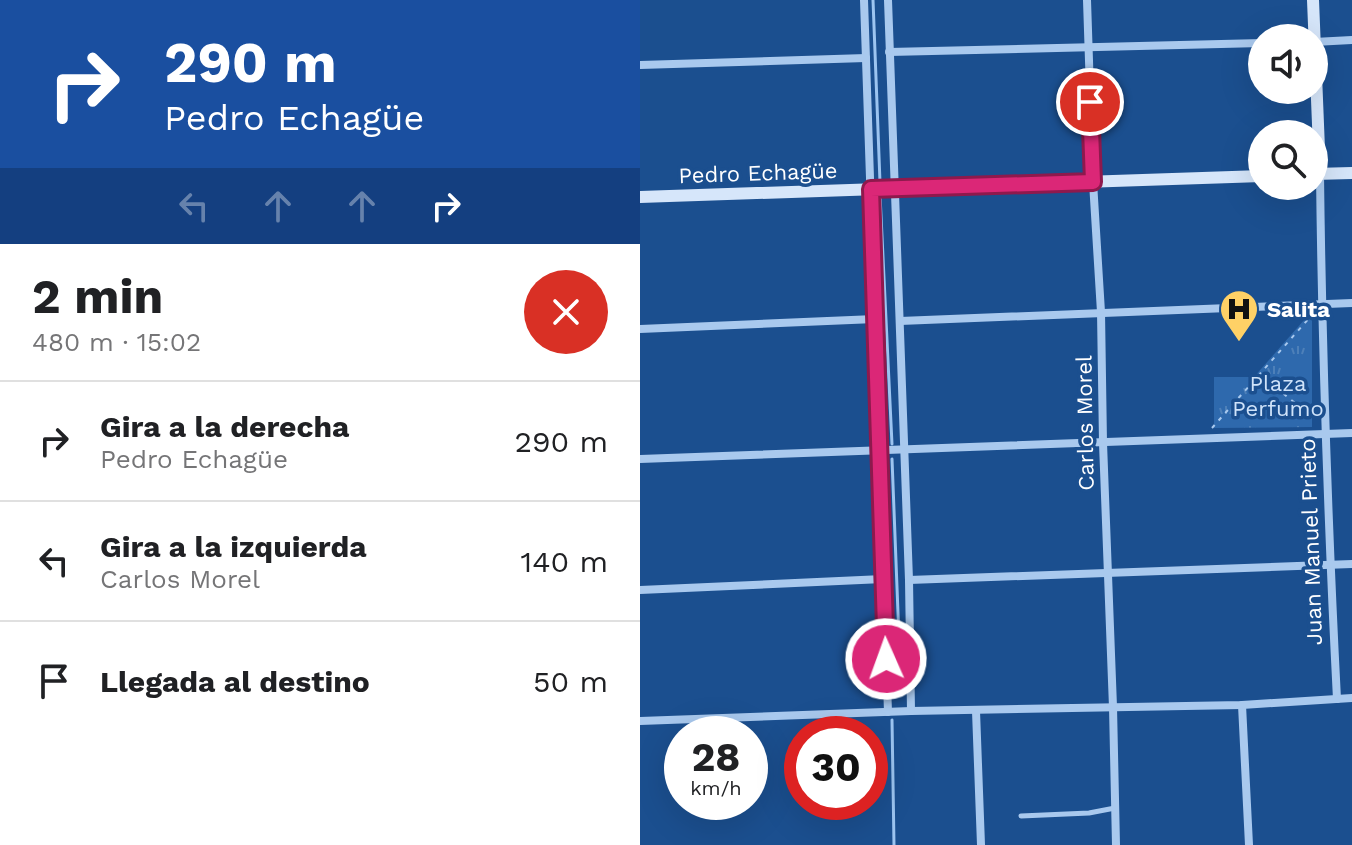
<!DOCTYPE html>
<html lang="es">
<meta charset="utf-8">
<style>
body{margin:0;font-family:"Work Sans",sans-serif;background:#f6f6f6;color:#202124;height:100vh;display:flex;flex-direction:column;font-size:30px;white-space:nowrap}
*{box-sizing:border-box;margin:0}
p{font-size:26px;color:#757577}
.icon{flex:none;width:44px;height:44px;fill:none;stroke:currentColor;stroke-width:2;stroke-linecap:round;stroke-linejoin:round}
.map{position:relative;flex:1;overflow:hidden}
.details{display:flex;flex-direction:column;background:#fff;width:640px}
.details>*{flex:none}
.banner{background:#1a4fa0;color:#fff;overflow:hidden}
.fabs{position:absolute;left:608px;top:24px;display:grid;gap:16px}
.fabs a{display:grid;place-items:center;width:80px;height:80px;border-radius:50%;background:#fff;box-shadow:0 8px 32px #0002;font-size:40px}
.speed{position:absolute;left:24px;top:716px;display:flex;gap:16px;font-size:40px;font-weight:700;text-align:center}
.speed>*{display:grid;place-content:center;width:104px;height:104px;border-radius:50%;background:#fff;box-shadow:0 8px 32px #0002;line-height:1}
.speed small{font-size:20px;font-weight:400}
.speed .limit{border:12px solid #d22;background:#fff;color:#111}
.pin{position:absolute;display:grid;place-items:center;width:68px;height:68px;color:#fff;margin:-34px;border:4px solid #fff;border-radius:50%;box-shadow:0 2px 8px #0007}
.me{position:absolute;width:88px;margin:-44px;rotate:358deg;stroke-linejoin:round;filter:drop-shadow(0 0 6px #0008)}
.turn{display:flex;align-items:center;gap:28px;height:168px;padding:0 32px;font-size:36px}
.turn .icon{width:104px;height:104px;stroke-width:2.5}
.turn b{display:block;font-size:56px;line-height:68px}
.lanes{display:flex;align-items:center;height:76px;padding:0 32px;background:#0003;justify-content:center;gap:40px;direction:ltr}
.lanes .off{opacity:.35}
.round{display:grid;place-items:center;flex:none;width:84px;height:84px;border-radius:42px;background:#f6f6f6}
.overview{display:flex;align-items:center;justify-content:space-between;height:136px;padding:0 32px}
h1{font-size:48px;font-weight:700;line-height:60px}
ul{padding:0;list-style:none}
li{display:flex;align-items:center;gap:24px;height:120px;padding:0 32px;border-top:2px solid #e0e0e0}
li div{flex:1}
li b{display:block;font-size:30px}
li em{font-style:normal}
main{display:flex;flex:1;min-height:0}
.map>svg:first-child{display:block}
.grass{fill:url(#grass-tufts)}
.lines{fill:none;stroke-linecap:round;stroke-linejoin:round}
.stream{stroke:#9cc4f0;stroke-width:3}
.path{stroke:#a9c9ee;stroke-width:2;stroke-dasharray:4 6;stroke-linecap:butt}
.lane{stroke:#a9c9ee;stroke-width:5}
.street{stroke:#a9c9ee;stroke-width:8}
.secondary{stroke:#d6e6fa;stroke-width:12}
.route-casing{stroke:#8e194d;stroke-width:20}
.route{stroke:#db2777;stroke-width:14}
.labels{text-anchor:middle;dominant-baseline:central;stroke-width:7;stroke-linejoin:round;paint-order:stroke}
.street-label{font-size:22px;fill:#fff;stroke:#1b4f8f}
.poi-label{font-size:22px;font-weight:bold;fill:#fff;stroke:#1b4f8f;text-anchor:start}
.park-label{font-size:22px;fill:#cfe3fa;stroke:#1b4f8f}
</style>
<main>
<section class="details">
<div class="banner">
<div class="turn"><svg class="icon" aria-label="right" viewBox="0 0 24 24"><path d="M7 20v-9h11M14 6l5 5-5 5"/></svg><div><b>290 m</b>Pedro Echagüe</div></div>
<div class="lanes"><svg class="icon off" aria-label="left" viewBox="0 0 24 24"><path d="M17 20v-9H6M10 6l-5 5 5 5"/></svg><svg class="icon off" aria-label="ahead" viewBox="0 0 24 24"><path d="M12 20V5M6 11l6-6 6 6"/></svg><svg class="icon off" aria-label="ahead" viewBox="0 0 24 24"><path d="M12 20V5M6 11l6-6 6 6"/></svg><svg class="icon" aria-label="right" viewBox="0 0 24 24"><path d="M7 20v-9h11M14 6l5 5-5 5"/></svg></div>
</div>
<div class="overview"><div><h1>2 min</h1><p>480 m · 15:02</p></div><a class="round" style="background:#d93025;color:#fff"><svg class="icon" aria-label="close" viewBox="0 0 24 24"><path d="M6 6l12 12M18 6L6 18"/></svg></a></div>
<ul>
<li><svg class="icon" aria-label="right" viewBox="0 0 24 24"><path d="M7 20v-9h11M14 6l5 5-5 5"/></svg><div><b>Gira a la derecha</b><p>Pedro Echagüe</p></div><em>290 m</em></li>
<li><svg class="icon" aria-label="left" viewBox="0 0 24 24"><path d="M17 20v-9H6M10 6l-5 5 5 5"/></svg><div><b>Gira a la izquierda</b><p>Carlos Morel</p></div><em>140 m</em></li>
<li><svg class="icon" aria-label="arrive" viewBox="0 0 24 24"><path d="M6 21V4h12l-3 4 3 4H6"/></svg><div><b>Llegada al destino</b></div><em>50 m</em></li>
</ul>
</section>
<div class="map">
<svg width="712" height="845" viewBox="0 0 712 845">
<defs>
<pattern id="grass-tufts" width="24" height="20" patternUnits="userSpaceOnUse" patternTransform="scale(2)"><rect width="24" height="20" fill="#2e69ad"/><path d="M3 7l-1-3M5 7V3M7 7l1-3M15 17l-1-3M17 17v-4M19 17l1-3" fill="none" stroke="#4d80b9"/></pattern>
</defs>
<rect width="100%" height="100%" fill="#1b4f8f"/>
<path class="grass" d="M672,311V427L574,428V377H614Z"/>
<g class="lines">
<g class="stream">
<path d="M233,0L240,182"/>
<path d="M240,195L252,444"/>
<path d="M252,459L261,690"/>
<path d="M252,720L254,845"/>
</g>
<g class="path">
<path d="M620,375L674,418"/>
<path d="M572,428L671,316"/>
</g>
<path class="lane" d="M381,816L449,813L475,808"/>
<g class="street">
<path d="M224,0L248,712"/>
<path d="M248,0L269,580L271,711"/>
<path d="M447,0L453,182L461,312L463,443L473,707L476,845"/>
<path d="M674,42L712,40"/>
<path d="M249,52L622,43"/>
<path d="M0,65L226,58"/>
<path d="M680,174C682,349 688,524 697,699"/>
<path d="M260,321L712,303"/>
<path d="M0,329L235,319"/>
<path d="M0,459L712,433"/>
<path d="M269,580L712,564"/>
<path d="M0,590L243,579"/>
<path d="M602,705L609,845"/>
<path d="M336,711L341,845"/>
<path d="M0,721L271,711L602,705L712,698"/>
</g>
<g class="secondary">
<path d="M673,0L680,174"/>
<path d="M674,174L712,173"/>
<path d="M0,197L622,176"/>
</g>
</g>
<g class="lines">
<g class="route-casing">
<path id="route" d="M246,659L231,189L453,182L450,102"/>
</g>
<use href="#route" class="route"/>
</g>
<defs>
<g id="hospital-pin" transform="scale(2)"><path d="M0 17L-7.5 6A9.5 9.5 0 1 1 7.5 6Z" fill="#ffd166" stroke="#1b4f8f"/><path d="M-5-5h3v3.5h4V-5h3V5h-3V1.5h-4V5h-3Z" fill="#111"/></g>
</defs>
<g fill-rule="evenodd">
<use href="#hospital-pin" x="599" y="309"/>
</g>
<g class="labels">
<g class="street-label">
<text transform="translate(118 173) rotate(-2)">Pedro Echagüe</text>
<text transform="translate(445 423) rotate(-91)">Carlos Morel</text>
<text transform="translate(671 542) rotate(-92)">Juan Manuel Prieto</text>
</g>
<g class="poi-label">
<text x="627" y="309">Salita</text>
</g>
<g class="park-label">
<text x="638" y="383">Plaza<tspan x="638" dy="25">Perfumo</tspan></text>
</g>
</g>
</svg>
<div class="fabs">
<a><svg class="icon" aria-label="sound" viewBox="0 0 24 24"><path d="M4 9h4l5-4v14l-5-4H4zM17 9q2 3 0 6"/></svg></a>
<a><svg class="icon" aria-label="search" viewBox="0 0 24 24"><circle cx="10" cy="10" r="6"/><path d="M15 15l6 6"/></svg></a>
</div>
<div class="speed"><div>28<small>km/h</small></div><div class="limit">30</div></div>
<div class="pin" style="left:450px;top:102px;background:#d93025"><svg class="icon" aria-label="arrive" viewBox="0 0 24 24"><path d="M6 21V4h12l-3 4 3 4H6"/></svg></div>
<svg class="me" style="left:246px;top:659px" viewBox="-20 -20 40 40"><circle r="17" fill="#db2777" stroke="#fff" stroke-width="3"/><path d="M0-11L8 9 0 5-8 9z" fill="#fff"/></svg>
</div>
</main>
